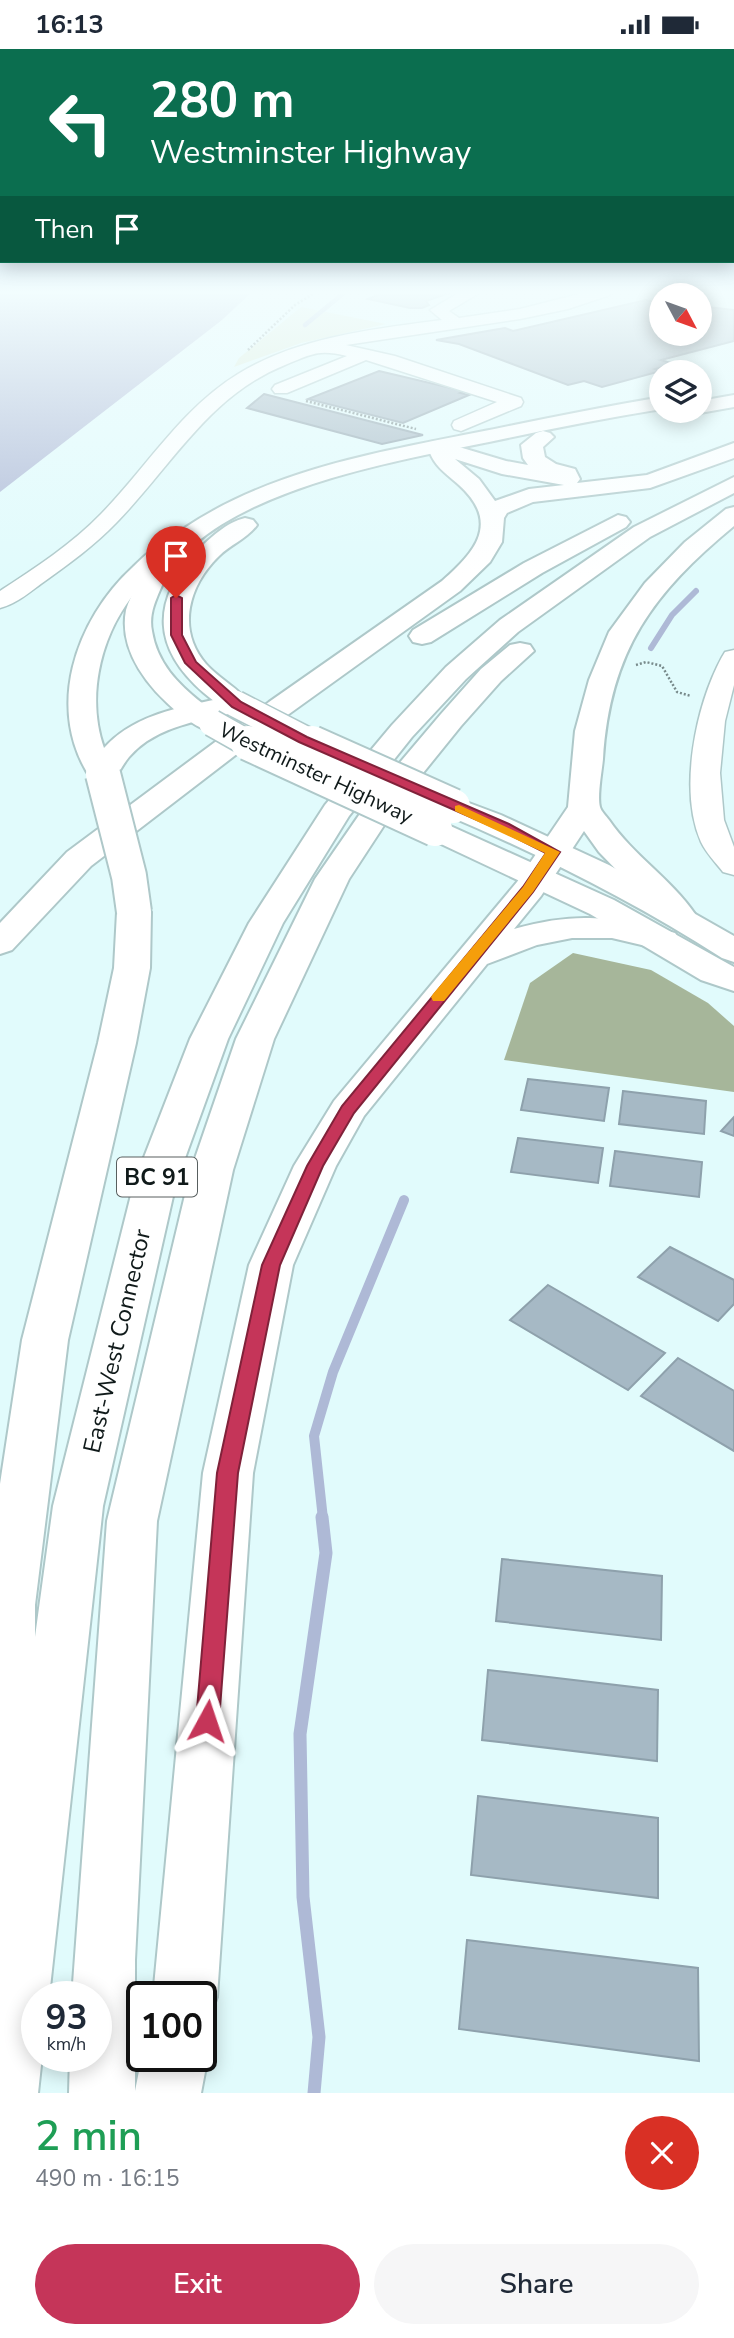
<!DOCTYPE html>
<meta charset="utf-8">
<style>
body{margin:0;font-family:"Nunito Sans",sans-serif;background:#f6f6f7;color:#1f2937;height:100vh;display:flex;flex-direction:column;font-size:26px;white-space:nowrap}
*{box-sizing:border-box;margin:0}
p{font-size:23px;color:#747a83}
.icon{flex:none;width:38px;height:38px;fill:none;stroke:currentColor;stroke-width:2;stroke-linecap:round;stroke-linejoin:round}
.map{position:relative;height:2044px;overflow:hidden}
.details{display:flex;flex-direction:column;background:#fff;flex:1}
.details>*{flex:none}
.hud{position:absolute;left:0px;top:0px;width:735px;height:214px;box-shadow:0 4px 18px #0003;background:#0b6e4f;color:#fff;overflow:hidden}
.needle{width:46px;rotate:131deg}
.tools{position:absolute;left:649px;top:234px;display:grid;gap:14px}
.tools a{display:grid;place-items:center;width:63px;height:63px;border-radius:50%;background:#fff;box-shadow:0 4px 18px #0003;font-size:35px}
.speed{position:absolute;left:21px;top:1932px;display:flex;gap:14px;font-size:35px;font-weight:700;text-align:center}
.speed>*{display:grid;place-content:center;width:91px;height:91px;border-radius:50%;background:#fff;box-shadow:0 4px 18px #0003;line-height:1}
.speed small{font-size:18px;font-weight:400}
.speed .limit{border:4px solid #111;border-radius:10px;background:#fff;color:#111}
.pin{position:absolute;display:grid;place-items:center;width:60px;height:60px;color:#fff;margin:-72px -30px;border-radius:50% 50% 50% 0;rotate:-45deg;box-shadow:0 0 7px #0007}
.pin .icon{rotate:45deg}
.me{position:absolute;width:77px;margin:-38px;rotate:5deg;stroke-linejoin:round;filter:drop-shadow(0 0 5px #0008)}
.turn{display:flex;align-items:center;gap:24px;height:147px;padding:0 35px;font-size:32px}
.turn .icon{width:91px;height:91px;stroke-width:2.5}
.turn b{display:block;font-size:49px;line-height:60px}
.then{display:flex;align-items:center;height:66px;padding:0 35px;background:#0003;gap:14px;font-size:26px}
.round{display:grid;place-items:center;flex:none;width:74px;height:74px;border-radius:37px;background:#f6f6f7}
.summary{display:flex;align-items:center;justify-content:space-between;height:119px;padding:0 35px}
h1{font-size:42px;font-weight:600;line-height:52px;color:#1e9e55}
.cta{display:flex;gap:14px;margin-top:auto;padding:14px 35px}
.cta a{flex:1;height:80px;border-radius:42px;background:#c53559;color:#fff;font-size:28px;font-weight:600;line-height:80px;text-align:center}
.cta a+a{background:#f6f6f7;color:#1f2937}
.status{display:flex;justify-content:space-between;align-items:center;height:49px;padding:0 35px;background:#fff;direction:ltr}
.status svg{height:19px;fill:currentColor}
.map>svg:first-child{display:block}
.green{fill:#dcead3}
.forest{fill:#a6b69a}
.water{fill:#aeb9d6}
.lines{fill:none;stroke-linecap:round;stroke-linejoin:round}
.stream-far3{stroke:#aeb9d6;stroke-width:4.5}
.stream-far2{stroke:#aeb9d6;stroke-width:6}
.stream-far1{stroke:#aeb9d6;stroke-width:10}
.stream{stroke:#aeb9d6;stroke-width:13}
.building{fill:#a6b9c5;stroke:#8ea1ac;stroke-width:2}
.minor-casing{stroke:#aec8c9;stroke-width:3}
.major-casing{stroke:#aec8c9;stroke-width:4}
.highway-casing{stroke:#aec8c9;stroke-width:4}
.path{stroke:#788a8b;stroke-width:2.5;stroke-dasharray:2 2;stroke-linecap:butt}
.minor{fill:#fff;fill-rule:evenodd}
.major{fill:#fff;fill-rule:evenodd}
.highway{fill:#fff;fill-rule:evenodd}
.major-bridge-far1-casing{stroke:#aec8c9;stroke-width:29;stroke-linecap:butt}
.major-bridge-casing{stroke:#aec8c9;stroke-width:38;stroke-linecap:butt}
.highway-bridge-casing{stroke:#aec8c9;stroke-width:38;stroke-linecap:butt}
.major-bridge-far1{stroke:#fff;stroke-width:26}
.major-bridge{stroke:#fff;stroke-width:34}
.highway-bridge{stroke:#fff;stroke-width:34}
.route{fill:#c53559;stroke:#80223a;stroke-width:2}
.slow{fill:#f59e0b}
.labels{text-anchor:middle;dominant-baseline:central;stroke-width:5;stroke-linejoin:round;paint-order:stroke}
.far-street-label{font-size:21px;fill:#101a1a;stroke:#fff}
.shield{fill:#fff;stroke:#585f5f;stroke-width:2}
.shield-label{font-size:23px;font-weight:bold;fill:#101a1a}
.street-label{font-size:24px;fill:#101a1a;stroke:#fff}
</style>
<div class="status"><b>16:13</b><svg viewBox="0 0 49 12"><path d="M0 12V9h3v3zM5 12V6h3v6zM10 12V3h3v9zM15 12V0h3v12zM26 1h20v11H26zM47 4h2v5h-2z"/></svg></div>
<div class="map">
<svg width="734" height="2044" viewBox="0 0 734 2044">
<rect width="100%" height="100%" fill="#e1fbfc"/>
<path class="green" d="M301,258L386,275L301,294L234,318L239,309Z"/>
<path class="forest" d="M573,904L651,921L708,954L734,977V1043L504,1011L530,934Z"/>
<path class="water" d="M0,243H252L222,271L0,443Z"/>
<g class="lines">
<path class="stream-far3" d="M305,276L345,243"/>
<path class="stream-far2" d="M651,599L672,566L696,542"/>
<path class="stream-far1" d="M323,1470L314,1387L333,1323L404,1151"/>
<path class="stream" d="M314,2044L319,1988L303,1848L300,1685L326,1504L322,1468"/>
</g>
<g class="building">
<path d="M378,243H452L426,252L429,256L422,259H410L368,250L380,245Z"/>
<path d="M646,251L662,255V285H700V257L734,261V292L661,311L674,315L655,320L661,322L602,338L584,332L568,336L459,295L436,291L493,281L505,279L513,282Z"/>
<path d="M379,322L464,342L460,344L469,346L403,374L308,350Z"/>
<path d="M264,345L423,386L382,395L247,359Z"/>
<path d="M528,1030L609,1039L604,1072L521,1061Z"/>
<path d="M623,1042L706,1052L704,1085L619,1075Z"/>
<path d="M734,1068V1087L721,1082Z"/>
<path d="M518,1089L603,1099L598,1134L511,1123Z"/>
<path d="M615,1102L702,1113L699,1148L610,1137Z"/>
<path d="M670,1198L734,1231V1255L718,1272L638,1228Z"/>
<path d="M548,1236L665,1304L628,1341L510,1271Z"/>
<path d="M678,1309L734,1342V1402L641,1347Z"/>
<path d="M502,1510L662,1527L661,1591L496,1572Z"/>
<path d="M488,1621L658,1641L657,1712L482,1691Z"/>
<path d="M478,1747L658,1769V1849L471,1826Z"/>
<path d="M467,1891L698,1919L699,2012L459,1980Z"/>
</g>
<g class="lines">
<g class="minor-casing">
<g id="minor">
<path d="M460,243H481L449,262L459,269L520,260L587,243H612L610,246L568,260L520,270L346,296L395,307L521,349L523,353L521,357L461,382L454,380L452,376L454,372L497,353L366,311L287,344H275L272,340L275,336L347,307C318,300 312,305 285,316C208,347 171,418 116,474C95,496 70,514 45,532C32,541 17,555 0,559V542C35,519 72,495 101,465C147,418 181,360 238,325C298,288 373,280 442,271L430,261Z"/>
<path d="M734,601V636L725,672L720,724L724,771L734,798V826L723,823C716,814 706,804 701,793C678,741 696,656 722,608L725,603Z"/>
</g>
</g>
<g class="major-casing">
<g id="major">
<path d="M734,346V358L700,364L693,362H700V352Z"/>
<path d="M662,348V360C604,369 546,381 489,393C396,412 200,444 160,541C154,555 149,567 152,582C157,614 178,635 202,654C211,660 220,665 227,674L222,680C204,685 194,675 180,665C150,641 118,603 126,561C128,553 133,545 136,537C146,515 163,494 183,480C270,421 378,403 479,383C539,371 600,358 662,348Z"/>
<path d="M245,469L253,471L257,476C248,489 230,496 219,507C189,536 176,580 206,615C219,630 239,639 250,655L246,661C228,666 218,655 204,644C152,599 151,552 197,502C210,489 227,473 245,469Z"/>
<path d="M453,748L501,766L609,816L734,887V913L722,909C633,852 539,805 442,764L437,757L442,750Z"/>
<path d="M435,770L614,851L734,918V942L701,931L590,865L424,787L419,780L424,773Z"/>
</g>
</g>
<g class="highway-casing">
<g id="highway">
<path d="M543,382L550,384L554,388L543,398L545,408L556,415L575,420L580,430L577,434L647,426L734,394V409L650,439L533,453L507,464L504,469L502,493L490,513L460,542L289,665L91,817L12,901L0,905V874L67,803L269,653L442,532C475,503 501,474 459,436C446,424 433,417 428,398L431,393L439,392L506,412L528,416L523,409L521,396L536,384ZM455,410L502,425L564,436L529,440L495,452L479,430Z"/>
<path d="M734,428V444L650,488L518,583L466,630L412,688L349,767L283,874L228,990L176,1134L103,1457L49,1948H37V2007H42L38,2044H0V1435L22,1291L98,994L114,919L117,863L122,856L134,853L146,856L151,863L150,919L136,994L68,1291L35,1556V1588L53,1457L134,1134L190,990L249,874L325,756L392,676L446,618L500,571L634,478Z"/>
<path d="M734,458V477C653,544 610,601 603,710C602,722 597,747 600,758C601,762 606,767 609,771C633,806 671,830 695,865L690,872L678,875L666,872L599,803L584,782L541,847L514,880C579,862 611,868 675,884L680,891L675,898L663,901L612,889H572L537,896L487,915L364,1067L336,1117L293,1216L253,1424L217,1948L208,1971L201,1973V1948H153L203,1424L249,1216L294,1117L334,1052L517,833L568,758L575,682L589,631L609,583L645,534L685,493L726,460Z"/>
<path d="M618,466L626,468L630,473L626,478L542,524L431,593L422,595L413,593L409,587L413,581L524,514Z"/>
<path d="M177,488L186,490L189,495C177,512 155,522 140,538C102,580 85,645 104,699C137,662 190,657 236,646L246,649L250,655L246,661C206,671 157,675 129,708C123,715 119,724 114,731L103,734L92,731C44,662 75,571 133,518C145,506 160,492 177,488Z"/>
<path d="M520,594L530,596L534,602L501,632L461,677L398,755L349,830L274,990L233,1121L157,1472L135,1911V2042L142,2007H201V1991L208,2007L201,2044H69L70,2007H96V1948H72L107,1472L191,1121L236,990L315,830L375,743L441,665L481,620L510,596Z"/>
</g>
</g>
<g class="path">
<path d="M248,301L295,256L316,243"/>
<path d="M306,352L416,380"/>
<path d="M636,616L646,613L662,617L677,643L691,647"/>
</g>
<use href="#minor" class="minor"/>
<use href="#major" class="major"/>
<use href="#highway" class="highway"/>
<g class="major-bridge-far1-casing">
<g id="major-bridge-far1">
<path d="M236,655L316,696"/>
<path d="M212,674L251,696"/>
</g>
</g>
<g class="major-bridge-casing">
<g id="major-bridge">
<path d="M248,694L435,780"/>
<path d="M312,694L453,757"/>
</g>
</g>
<g class="highway-bridge-casing">
<path id="highway-bridge" d="M103,725L129,827L134,863"/>
</g>
<use href="#major-bridge-far1" class="major-bridge-far1"/>
<use href="#major-bridge" class="major-bridge"/>
<use href="#highway-bridge" class="highway-bridge"/>
</g>
<linearGradient id="sky" x2="0" y2="1"><stop stop-color="#91b6e1"/><stop offset="0.46" stop-color="#f2fdfe"/><stop offset="1" stop-color="#f2fdfe" stop-opacity="0"/></linearGradient>
<rect width="734" height="529" fill="url(#sky)"/>
<path class="route" d="M176,546L182,549V586L196,613L241,653L307,688L509,775L560,803L533,843L354,1064L323,1117L280,1216L238,1424L219,1672L216,1680L207,1683L199,1680L196,1672L217,1424L262,1216L307,1117L342,1057L523,838L546,804L500,781L299,693L232,658L185,614L171,586V549Z"/>
<path class="slow" d="M459,756L560,803L533,843L444,952H433L431,948L433,945L523,838L545,804L455,762V757Z"/>
<g class="labels">
<g class="far-street-label">
<text transform="translate(316 724) rotate(25)">Westminster Highway</text>
</g>
<rect class="shield" x="117" y="1108.5" width="80" height="39" rx="5"/>
<g class="shield-label">
<text x="157" y="1128">BC 91</text>
</g>
<g class="street-label">
<text transform="translate(117 1292) rotate(-77)">East-West Connector</text>
</g>
</g>
</svg>
<div class="tools">
<a><svg class="needle" viewBox="-14 -14 28 28"><path d="M0-13l5 13h-10z" fill="#e53935"/><path d="M0 13l5-13h-10z" fill="#747a83"/></svg></a>
<a><svg class="icon" aria-label="layers" viewBox="0 0 24 24"><path d="M12 4l9 5-9 5-9-5zM3 14l9 5 9-5"/></svg></a>
</div>
<div class="speed"><div>93<small>km/h</small></div><div class="limit">100</div></div>
<div class="pin" style="left:176px;top:549px;background:#d93025"><svg class="icon" aria-label="arrive" viewBox="0 0 24 24"><path d="M6 21V4h12l-3 4 3 4H6"/></svg></div>
<svg class="me" style="left:207px;top:1672px" viewBox="-20 -20 40 40"><path d="M0-17L14 15 0 8-14 15z" fill="#c53559" stroke="#fff" stroke-width="4"/></svg>
<div class="hud">
<div class="turn"><svg class="icon" aria-label="left" viewBox="0 0 24 24"><path d="M17 20v-9H6M10 6l-5 5 5 5"/></svg><div><b>280 m</b>Westminster Highway</div></div>
<div class="then">Then<svg class="icon" aria-label="arrive" viewBox="0 0 24 24"><path d="M6 21V4h12l-3 4 3 4H6"/></svg></div>
</div>
</div>
<section class="details">
<div class="summary"><div><h1>2 min</h1><p>490 m · 16:15</p></div><a class="round" style="background:#d93025;color:#fff"><svg class="icon" aria-label="close" viewBox="0 0 24 24"><path d="M6 6l12 12M18 6L6 18"/></svg></a></div>
<div class="cta"><a>Exit</a><a>Share</a></div>
</section>
